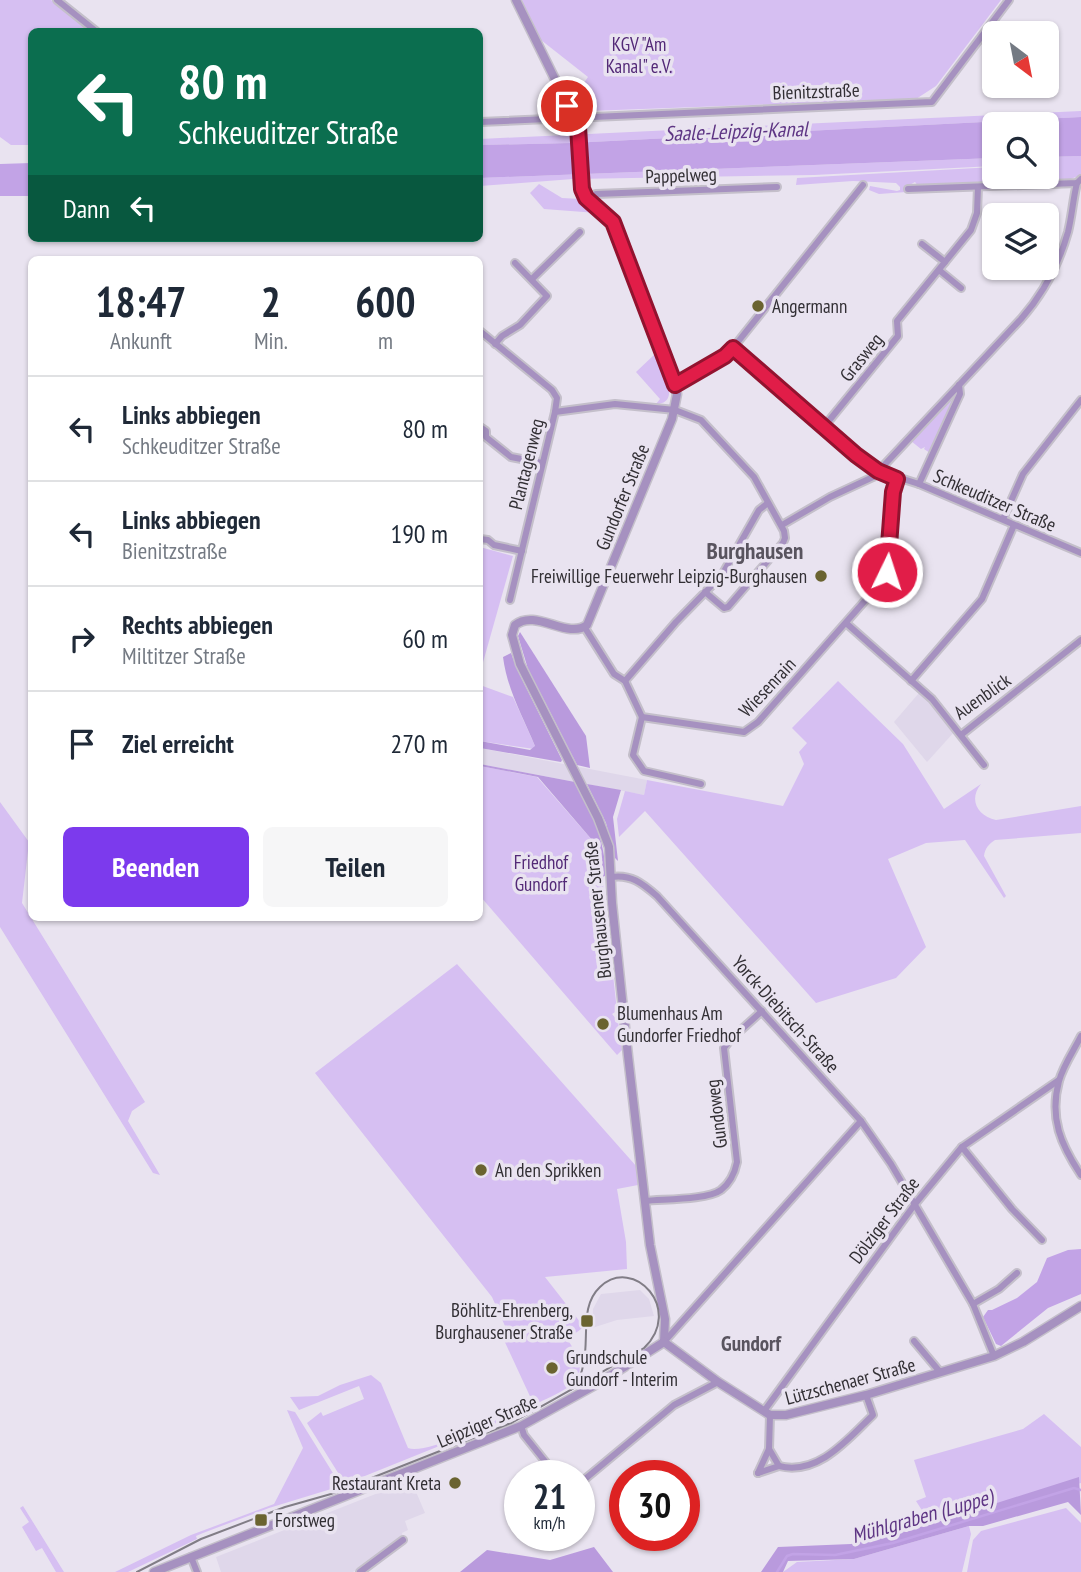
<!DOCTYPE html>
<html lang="de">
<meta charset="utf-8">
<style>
body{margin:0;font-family:"PT Sans Narrow",sans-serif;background:#f6f6f7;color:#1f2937;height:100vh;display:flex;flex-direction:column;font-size:26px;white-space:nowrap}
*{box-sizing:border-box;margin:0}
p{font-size:23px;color:#747a83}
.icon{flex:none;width:38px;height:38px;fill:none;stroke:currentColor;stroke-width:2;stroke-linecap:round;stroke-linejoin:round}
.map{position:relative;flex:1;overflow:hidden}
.sheet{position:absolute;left:28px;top:256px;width:455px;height:665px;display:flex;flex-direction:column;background:#fff;border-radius:10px;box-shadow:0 2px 5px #0004}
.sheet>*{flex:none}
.top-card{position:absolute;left:28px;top:28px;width:455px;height:214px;border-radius:10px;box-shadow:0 2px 5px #0004;background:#0b6e4f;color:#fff;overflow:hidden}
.needle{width:46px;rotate:148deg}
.controls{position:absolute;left:982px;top:21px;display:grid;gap:14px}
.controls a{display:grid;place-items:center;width:77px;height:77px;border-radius:10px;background:#fff;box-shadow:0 2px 5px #0004;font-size:35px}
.speed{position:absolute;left:504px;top:1460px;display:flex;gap:14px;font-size:35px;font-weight:700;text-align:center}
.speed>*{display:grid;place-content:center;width:91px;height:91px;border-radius:50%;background:#fff;box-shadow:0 2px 5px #0004;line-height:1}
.speed small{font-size:18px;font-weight:400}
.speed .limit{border:10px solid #d22;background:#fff;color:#111}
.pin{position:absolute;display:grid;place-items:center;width:60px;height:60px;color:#fff;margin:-30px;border:4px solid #fff;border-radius:50%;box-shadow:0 2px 7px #0007}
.me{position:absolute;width:77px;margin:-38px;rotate:4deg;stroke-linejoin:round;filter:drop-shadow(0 0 5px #0008)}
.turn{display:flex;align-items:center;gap:24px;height:147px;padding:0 35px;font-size:32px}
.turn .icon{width:91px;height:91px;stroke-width:2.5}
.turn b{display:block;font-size:49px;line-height:60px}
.then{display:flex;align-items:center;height:66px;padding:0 35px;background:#0003;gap:14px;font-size:26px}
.eta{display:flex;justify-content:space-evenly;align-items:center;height:119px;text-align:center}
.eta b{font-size:42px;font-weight:800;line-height:49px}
.primary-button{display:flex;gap:14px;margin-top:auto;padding:14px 35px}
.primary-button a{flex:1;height:80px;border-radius:10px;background:#7c3aed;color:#fff;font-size:28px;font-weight:800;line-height:80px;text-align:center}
.primary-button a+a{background:#f6f6f7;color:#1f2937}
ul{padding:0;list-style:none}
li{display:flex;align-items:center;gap:21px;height:105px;padding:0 35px;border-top:2px solid #e0e1e3}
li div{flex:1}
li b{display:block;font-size:26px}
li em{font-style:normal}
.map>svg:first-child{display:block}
.built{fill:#dfd7ea}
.green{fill:#d6bff2}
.forest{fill:#b99add}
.water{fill:#c2a3e6}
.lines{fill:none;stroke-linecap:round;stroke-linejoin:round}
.stream{stroke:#c2a3e6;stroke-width:2.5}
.minor-casing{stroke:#c4bfca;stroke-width:10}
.tertiary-casing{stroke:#c4bfca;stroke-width:11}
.minor{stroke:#a691c0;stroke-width:6}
.tertiary{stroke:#a691c0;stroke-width:8}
.tram{stroke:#817d86;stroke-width:2}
.route-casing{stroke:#92132f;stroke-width:18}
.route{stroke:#e11d48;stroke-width:12}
.poi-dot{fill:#6a6330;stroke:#e9e3f0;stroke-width:2.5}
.labels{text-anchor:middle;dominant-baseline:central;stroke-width:7;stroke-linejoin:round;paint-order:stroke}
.park-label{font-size:19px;fill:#532977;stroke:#e9e3f0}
.street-label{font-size:19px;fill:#322f34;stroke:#e9e3f0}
.poi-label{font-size:19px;fill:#322f34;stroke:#e9e3f0;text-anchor:start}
.water-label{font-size:21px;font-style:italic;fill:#5e3584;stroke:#e9e3f0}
.neighbourhood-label{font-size:21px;font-weight:bold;fill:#59545f;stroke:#e9e3f0}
.quarter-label{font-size:23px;font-weight:bold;fill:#59545f;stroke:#e9e3f0}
</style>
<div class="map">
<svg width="1081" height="1572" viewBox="0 0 1081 1572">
<rect width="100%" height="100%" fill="#e9e3f0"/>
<g class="built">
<path d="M919,693L934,706L955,731L927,762L894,722Z"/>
<path d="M480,748L647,780L644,795L587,784L585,781L574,778L575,782L480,764Z"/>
<path d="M640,1290L649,1299L654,1316L617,1320L592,1328L593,1309L601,1294Z"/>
<path d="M411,1480L425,1513L405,1521L408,1530L402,1533L403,1538L353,1572H221L216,1557Z"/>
</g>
<g class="green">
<path d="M0,0H51L92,31L32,32L31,145H11L0,137Z"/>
<path d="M522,0H1001L936,86L916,99L589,111L579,90L588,77L541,40Z"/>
<path d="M1081,111V117L571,143L480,145V139Z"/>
<path d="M1081,156V175L1068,180L918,186L915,182L906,187V192L879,194L869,190L870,186L897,191L900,190V187L896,183L853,181L796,185L797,178L994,167V177H1046L1047,157Z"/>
<path d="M994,158V166L814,175L573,179L480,186V178Z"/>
<path d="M539,184L562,198L581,199L597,213L544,209L530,193Z"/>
<path d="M655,354L658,355C663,368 682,404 656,404L660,399L636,372Z"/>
<path d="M951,400L953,402L930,453L924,449L925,447L921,449L911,441Z"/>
<path d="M480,547L513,556L480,673Z"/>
<path d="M838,681L903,744L944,809L981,784C968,800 978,816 996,820L1081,806V833L995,840C989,844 985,848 984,856L1006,896L1004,898L965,840L926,843L888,859L926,947L896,978L816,1003L645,811L619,837L617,819L625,791L644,795L647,780L783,806L804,764L799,752L807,743L792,728Z"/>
<path d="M480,685L513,697L535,746L534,749L480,741Z"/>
<path d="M480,766L537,777L599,848L617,1011L612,1014L618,1021L622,1050L617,1055L480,896Z"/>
<path d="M0,802L29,842L22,903L145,1102L132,1111L128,1121L160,1175L153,1173L0,927Z"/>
<path d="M457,964L637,1167L638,1185L617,1189L626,1242L627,1269L545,1277L584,1327L567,1339C597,1381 569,1387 534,1405L503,1338L509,1335L492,1297L315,1073Z"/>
<path d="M371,1375L381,1383L408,1448C427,1455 495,1420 516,1411L523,1405L526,1411L345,1484L307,1423L321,1412L323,1416L364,1399L359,1386L299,1410L290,1397L318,1396L340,1385Z"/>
<path d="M287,1410L295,1412L341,1486L269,1508L203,1533L196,1536L197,1539L128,1572H115L191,1535L274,1504L303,1448Z"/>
<path d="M1044,1414L1081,1447V1483L930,1523L916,1501L926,1497L914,1460L1023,1429Z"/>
<path d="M23,1506L64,1572H56L42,1548L36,1551L22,1527L29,1522L20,1508Z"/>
<path d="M1066,1508L1081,1523V1572H967L973,1540L981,1531Z"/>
<path d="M969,1526L971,1534L962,1572H783L797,1562L854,1559Z"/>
</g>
<g class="forest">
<path d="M520,632L586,736L590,768L577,765L528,669L518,636Z"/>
<path d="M511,653L517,669L562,760L561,762L480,748V741L530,750L535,746C523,717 507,689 503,657Z"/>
<path d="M480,764L575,782C592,816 604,835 606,875L602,878L599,848L538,777L480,766Z"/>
<path d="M587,784L621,790L613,817L618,861L615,858L606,823Z"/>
<path d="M1079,1477L1081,1515L1068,1502L983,1526H969L854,1559L788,1561L783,1572H761L778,1547L851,1544L931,1524Z"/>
<path d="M594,1547L613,1572H460L487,1550L550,1560Z"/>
</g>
<g class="water">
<path d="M1081,117V156L1047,157L1046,124H994V158L480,178V145L571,143Z"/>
<path d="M31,163V196H0V164Z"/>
<path d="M1081,1249V1294L1048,1308L1001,1346L996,1344L983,1317L988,1310H992L1017,1298L1037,1282L1047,1258L1068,1250Z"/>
</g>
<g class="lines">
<path class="stream" d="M777,1572L787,1556L793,1554L835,1555L893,1543L1074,1488L1081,1490"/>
<g class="minor-casing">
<g id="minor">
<path d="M57,0L97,32"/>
<path d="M480,122L932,102L1009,0"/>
<path d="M908,189L1077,183L1081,179"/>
<path d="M586,198L596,194L777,187"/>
<path d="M922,244L945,262"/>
<path d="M939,270L961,288"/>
<path d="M532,279L580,232"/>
<path d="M480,331L552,390L557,398L555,412"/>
<path d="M495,344L502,336L520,325L547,296L515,263"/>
<path d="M733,348L823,428L878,471L919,484L1081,553"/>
<path d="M675,385L725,356L733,348L863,185"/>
<path d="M480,427L486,431V437L511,457L542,463"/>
<path d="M823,428L898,336L897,321L971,230L977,213L978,187"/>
<path d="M919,484L960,394L959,385"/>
<path d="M1003,519L1023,474L1081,400"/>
<path d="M782,525L830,497L873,477L1021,319C1043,294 1059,264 1068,232C1072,216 1073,199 1077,183"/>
<path d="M480,539L488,540L494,545L522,551"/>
<path d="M510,600L555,412L615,404L675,410L701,420L754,477L784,531L785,538L783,543L728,607L724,608L705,592"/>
<path d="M846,623L932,699L984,765"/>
<path d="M585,628L614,674L625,681L642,717L744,732L758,722L885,578L893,492L897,479"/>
<path d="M625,681L676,622L722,575L759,510L768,503"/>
<path d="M911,681L982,599L1014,525"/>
<path d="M642,717L633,755L644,771L701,784"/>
<path d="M961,735L1081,640"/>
<path d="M611,877C631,874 642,883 657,896L861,1121L891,1164L973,1304L994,1356"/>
<path d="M1081,1036C1074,1050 1063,1066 1059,1081C1049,1118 1061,1145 1081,1175"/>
<path d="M962,1147L1012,1209L1042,1240"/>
<path d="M645,1201C664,1199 707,1200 721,1190C730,1183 735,1172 737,1162L724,1048L731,1039L762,1011"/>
<path d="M973,1304L999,1289L1017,1273"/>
<path d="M914,1341L940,1372"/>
<path d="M664,1342L861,1121"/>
<path d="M764,1411L915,1204L962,1147L1059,1080"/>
<path d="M521,1426L524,1435L556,1475"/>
<path d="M779,1466C818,1476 848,1439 873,1415L866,1395"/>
<path d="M758,1473L769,1449L770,1415"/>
<path d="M758,1473L779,1466L769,1449"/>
<path d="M579,1484L674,1405L718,1382"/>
<path d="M191,1557L197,1572"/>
<path d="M360,1572L403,1540"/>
</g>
</g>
<g class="tertiary-casing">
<g id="tertiary">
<path d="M516,0L576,122L582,189L586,198L613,222L677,394L672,419L587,625C567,640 536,608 515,625L512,635L520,664L598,818L609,847L612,903L628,1056L650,1245L665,1319L664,1342"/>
<path d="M664,1342L718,1382L770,1415H786L866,1395L994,1356L1023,1342L1081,1306"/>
<path d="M154,1572L521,1426L597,1384L664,1342"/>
</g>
</g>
<use href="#minor" class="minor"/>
<use href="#tertiary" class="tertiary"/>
<path class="tram" d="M137,1572L201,1539L285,1507L331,1494L511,1423C556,1399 600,1373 644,1348C684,1310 634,1255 600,1287C573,1312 599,1359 571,1390"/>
</g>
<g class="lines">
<g class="route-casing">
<path id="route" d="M567,106L578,127L582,189L586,198L613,222L675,385L725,356L733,348L856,455L878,471L897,479L893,492L887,572"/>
</g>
<use href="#route" class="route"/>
</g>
<g class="poi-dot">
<circle cx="758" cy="306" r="7"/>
<circle cx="821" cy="576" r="7"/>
<circle cx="603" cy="1024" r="7"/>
<circle cx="481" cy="1170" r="7"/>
<rect x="580" y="1314" width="14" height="14" rx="3.5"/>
<circle cx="552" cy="1368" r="7"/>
<circle cx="455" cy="1483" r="7"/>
<rect x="254" y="1513" width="14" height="14" rx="3.5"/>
</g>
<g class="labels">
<g class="park-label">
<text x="639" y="44">KGV "Am<tspan x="639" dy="22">Kanal" e.V.</tspan></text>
<text x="541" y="862">Friedhof<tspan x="541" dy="22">Gundorf</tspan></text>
</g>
<g class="street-label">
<text transform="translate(816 91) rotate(-2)">Bienitzstraße</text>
<text transform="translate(681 175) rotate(-2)">Pappelweg</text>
<text transform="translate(861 357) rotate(-51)">Grasweg</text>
<text transform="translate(526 464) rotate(-76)">Plantagenweg</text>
<text transform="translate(622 497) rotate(-68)">Gundorfer Straße</text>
<text transform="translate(995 500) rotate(23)">Schkeuditzer Straße</text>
<text transform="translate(767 687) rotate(-47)">Wiesenrain</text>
<text transform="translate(982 696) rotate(-35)">Auenblick</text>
<text transform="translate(597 910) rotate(-96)">Burghausener Straße</text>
<text transform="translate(786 1014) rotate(48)">Yorck-Diebitsch-Straße</text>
<text transform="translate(716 1114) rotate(-97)">Gundoweg</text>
<text transform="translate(884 1220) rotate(-53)">Dölziger Straße</text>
<text transform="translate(850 1381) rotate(-15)">Lützschenaer Straße</text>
<text transform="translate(487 1421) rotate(-23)">Leipziger Straße</text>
</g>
<g class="poi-label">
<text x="772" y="306">Angermann</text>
<text x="807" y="576" text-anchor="end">Freiwillige Feuerwehr Leipzig-Burghausen</text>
<text x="617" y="1013">Blumenhaus Am<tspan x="617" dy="22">Gundorfer Friedhof</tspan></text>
<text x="495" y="1170">An den Sprikken</text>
<text x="573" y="1310" text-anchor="end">Böhlitz-Ehrenberg,<tspan x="573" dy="22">Burghausener Straße</tspan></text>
<text x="566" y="1357">Grundschule<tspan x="566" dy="22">Gundorf - Interim</tspan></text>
<text x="441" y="1483" text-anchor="end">Restaurant Kreta</text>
<text x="275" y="1520">Forstweg</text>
</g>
<g class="water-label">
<text transform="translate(736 131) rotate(-2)">Saale-Leipzig-Kanal</text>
<text transform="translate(922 1516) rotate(-16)">Mühlgraben (Luppe)</text>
</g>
<g class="neighbourhood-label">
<text x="751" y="1343">Gundorf</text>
</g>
<g class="quarter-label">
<text x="755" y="550">Burghausen</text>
</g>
</g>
</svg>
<div class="controls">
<a><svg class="needle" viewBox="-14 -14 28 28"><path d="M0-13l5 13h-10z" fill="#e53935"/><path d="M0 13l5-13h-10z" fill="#747a83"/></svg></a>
<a><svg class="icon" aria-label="search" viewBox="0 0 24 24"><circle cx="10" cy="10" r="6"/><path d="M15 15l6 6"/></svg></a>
<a><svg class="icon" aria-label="layers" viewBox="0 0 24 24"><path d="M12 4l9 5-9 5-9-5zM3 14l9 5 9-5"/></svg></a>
</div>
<div class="speed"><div>21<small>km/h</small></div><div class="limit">30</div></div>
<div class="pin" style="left:567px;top:106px;background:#d93025"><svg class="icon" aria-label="arrive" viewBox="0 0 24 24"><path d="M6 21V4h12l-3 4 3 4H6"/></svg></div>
<svg class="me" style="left:887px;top:572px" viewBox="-20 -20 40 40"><circle r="17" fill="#e11d48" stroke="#fff" stroke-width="3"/><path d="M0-11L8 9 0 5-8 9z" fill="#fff"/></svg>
<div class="top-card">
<div class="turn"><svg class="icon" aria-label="left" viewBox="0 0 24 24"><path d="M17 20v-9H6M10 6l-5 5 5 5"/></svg><div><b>80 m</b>Schkeuditzer Straße</div></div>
<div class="then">Dann<svg class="icon" aria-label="left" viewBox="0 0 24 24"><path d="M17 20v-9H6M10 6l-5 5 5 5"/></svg></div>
</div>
<section class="sheet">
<div class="eta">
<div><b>18:47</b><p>Ankunft</p></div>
<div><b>2</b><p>Min.</p></div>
<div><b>600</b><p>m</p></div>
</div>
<ul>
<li><svg class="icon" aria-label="left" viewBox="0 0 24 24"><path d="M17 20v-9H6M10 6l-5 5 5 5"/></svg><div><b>Links abbiegen</b><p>Schkeuditzer Straße</p></div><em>80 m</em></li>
<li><svg class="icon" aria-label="left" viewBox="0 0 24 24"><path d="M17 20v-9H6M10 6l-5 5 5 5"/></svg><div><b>Links abbiegen</b><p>Bienitzstraße</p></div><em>190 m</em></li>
<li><svg class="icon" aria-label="right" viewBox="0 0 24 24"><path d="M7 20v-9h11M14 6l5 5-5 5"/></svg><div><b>Rechts abbiegen</b><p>Miltitzer Straße</p></div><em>60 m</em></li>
<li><svg class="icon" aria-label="arrive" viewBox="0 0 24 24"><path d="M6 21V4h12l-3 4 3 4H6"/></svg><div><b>Ziel erreicht</b></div><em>270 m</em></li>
</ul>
<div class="primary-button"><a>Beenden</a><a>Teilen</a></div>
</section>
</div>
